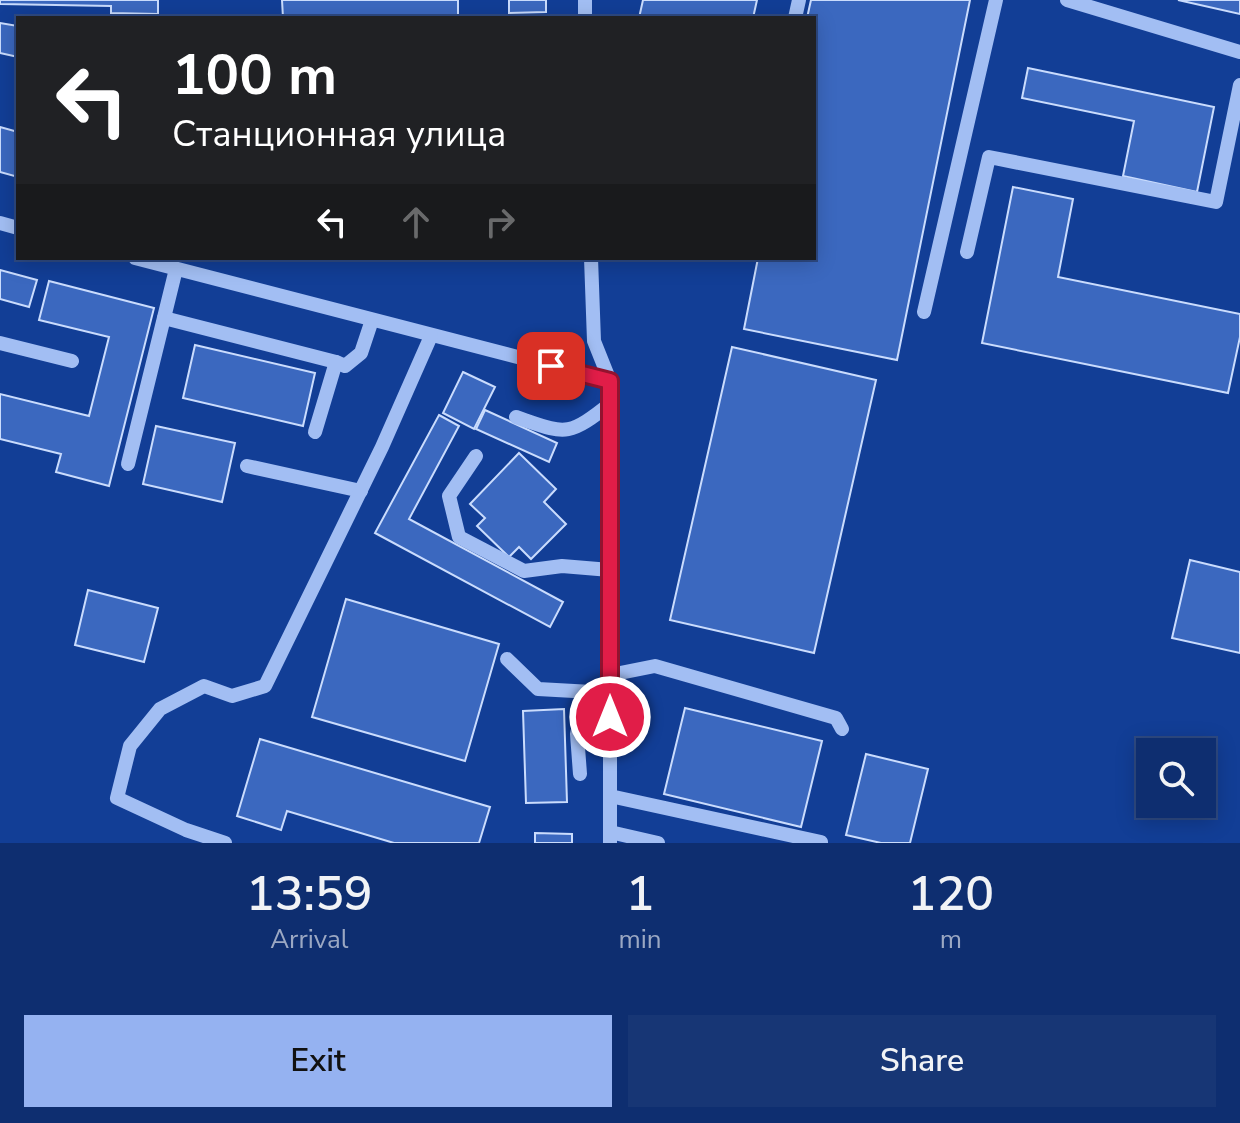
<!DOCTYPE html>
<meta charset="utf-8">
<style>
body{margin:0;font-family:"Nunito Sans",sans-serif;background:#173675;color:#f1f3f6;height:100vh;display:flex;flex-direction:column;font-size:30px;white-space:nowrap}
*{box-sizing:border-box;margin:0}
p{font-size:26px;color:#9ba8c3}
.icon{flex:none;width:44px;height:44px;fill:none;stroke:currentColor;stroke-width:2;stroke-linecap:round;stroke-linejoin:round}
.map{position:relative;height:843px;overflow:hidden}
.sheet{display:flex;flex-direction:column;background:#0e2e70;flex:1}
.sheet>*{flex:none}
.hud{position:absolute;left:16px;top:16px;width:800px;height:244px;border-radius:0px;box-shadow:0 4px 20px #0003,0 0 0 2px #2e4a83;background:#202124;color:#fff;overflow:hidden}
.buttons{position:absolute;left:1136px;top:738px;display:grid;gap:16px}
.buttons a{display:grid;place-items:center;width:80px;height:80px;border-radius:0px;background:#0e2e70;box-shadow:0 4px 20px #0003,0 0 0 2px #2e4a83;font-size:40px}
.pin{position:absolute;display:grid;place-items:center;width:68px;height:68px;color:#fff;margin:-34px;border-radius:16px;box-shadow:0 4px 12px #0006}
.me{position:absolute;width:88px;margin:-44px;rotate:0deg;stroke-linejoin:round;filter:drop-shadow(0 0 6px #0008)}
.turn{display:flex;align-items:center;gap:28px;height:168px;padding:0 24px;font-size:36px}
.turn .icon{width:104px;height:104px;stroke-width:2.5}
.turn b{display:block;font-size:56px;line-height:68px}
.lanes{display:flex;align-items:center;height:76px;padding:0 24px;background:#0003;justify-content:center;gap:40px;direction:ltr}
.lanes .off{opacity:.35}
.eta{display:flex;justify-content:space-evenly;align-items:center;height:136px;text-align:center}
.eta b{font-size:48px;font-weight:600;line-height:56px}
.primary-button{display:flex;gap:16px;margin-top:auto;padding:16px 24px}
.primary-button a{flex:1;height:92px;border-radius:0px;background:#95b2f1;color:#111;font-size:32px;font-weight:600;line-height:92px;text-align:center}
.primary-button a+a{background:#173675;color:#f1f3f6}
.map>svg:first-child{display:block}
.building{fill:#3b68bf;stroke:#cadcfd;stroke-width:2}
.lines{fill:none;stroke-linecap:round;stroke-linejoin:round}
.minor{stroke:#a2bef3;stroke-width:14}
.route-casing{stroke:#92132f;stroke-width:20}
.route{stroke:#e11d48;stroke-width:14}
</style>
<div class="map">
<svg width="1240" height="843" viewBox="0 0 1240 843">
<rect width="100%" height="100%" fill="#123e96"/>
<g class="building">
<path d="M0,0H158V14L111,13V6L0,4Z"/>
<path d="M282,0H458V18H283Z"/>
<path d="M509,0H546V12L509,13Z"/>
<path d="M643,0H757L753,18H639Z"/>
<path d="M811,0H970L897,360L744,329L758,258H814V18H807Z"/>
<path d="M1178,0H1240V14Z"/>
<path d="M0,23L18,26V57L0,53Z"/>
<path d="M1028,68L1214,107L1197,192L1123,176L1134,121L1022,98Z"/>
<path d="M0,127L18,132V177L0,172Z"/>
<path d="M1013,187L1073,199L1058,277L1240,314V337L1228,393L982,343Z"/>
<path d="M0,270L37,280L29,307L0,299Z"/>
<path d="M49,281L154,308L109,486L56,472L61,454L0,439V394L89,416L109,337L39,320Z"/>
<path d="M195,345L315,373L303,426L183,398Z"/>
<path d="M732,347L876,380L814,653L670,620Z"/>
<path d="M463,372L495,387L474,429L443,413Z"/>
<path d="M485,410L557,443L549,462L476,429Z"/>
<path d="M439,415L459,426L409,519L563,602L550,627L375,533Z"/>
<path d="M156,426L235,443L222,502L143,484Z"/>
<path d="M519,453L556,489L544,502L566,524L531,559L519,547L509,557L477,526L485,518L470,504Z"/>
<path d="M1190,560L1240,572V653L1172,638Z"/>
<path d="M88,590L158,608L144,662L75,645Z"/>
<path d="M346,599L499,644L465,761L312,717Z"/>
<path d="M685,708L822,741L801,827L664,794Z"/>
<path d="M564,709L567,802L526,803L523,711Z"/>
<path d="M260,739L490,807L479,843H394L287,811L281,830L237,816Z"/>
<path d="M866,754L928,769L910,843H881L846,835Z"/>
<path d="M535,833L572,834V843H535Z"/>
</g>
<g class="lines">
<g class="minor">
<path d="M585,0V18"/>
<path d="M1067,0L1240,52"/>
<path d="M795,18L799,0"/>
<path d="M0,223L18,228"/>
<path d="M967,252L989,157L1216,202L1240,85"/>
<path d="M135,258L610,381"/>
<path d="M591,258L594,341L610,381V843"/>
<path d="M924,312L996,0"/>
<path d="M164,318L336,362"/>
<path d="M0,343L72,361"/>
<path d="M516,417C566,434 567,438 611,403"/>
<path d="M315,432L336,362L345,366L361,353L372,320"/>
<path d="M476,456L449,496L459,537L524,571L562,566L610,570"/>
<path d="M128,464L176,269"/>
<path d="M247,466L361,491"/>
<path d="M507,659L538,689L610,693"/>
<path d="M610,675L655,666L836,718L842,729"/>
<path d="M580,774L577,734L580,721L610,717"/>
<path d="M610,796L821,842"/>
<path d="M610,832L658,843"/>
<path d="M225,843L186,830L117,798L130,746L160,709L204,686L232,696L265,686L382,447L431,336"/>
</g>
</g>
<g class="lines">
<g class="route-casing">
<path id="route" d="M551,366L610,381V717"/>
</g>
<use href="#route" class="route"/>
</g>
</svg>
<div class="buttons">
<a><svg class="icon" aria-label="search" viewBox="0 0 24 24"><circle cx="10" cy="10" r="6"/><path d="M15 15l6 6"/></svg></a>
</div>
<div class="pin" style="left:551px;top:366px;background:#d93025"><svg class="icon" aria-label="arrive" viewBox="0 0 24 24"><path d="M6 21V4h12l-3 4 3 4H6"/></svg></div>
<svg class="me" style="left:610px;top:717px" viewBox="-20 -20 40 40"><circle r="17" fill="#e11d48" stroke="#fff" stroke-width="3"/><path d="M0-11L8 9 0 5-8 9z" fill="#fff"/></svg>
<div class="hud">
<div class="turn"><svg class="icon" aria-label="left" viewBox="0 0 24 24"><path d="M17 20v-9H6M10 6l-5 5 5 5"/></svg><div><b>100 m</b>Станционная улица</div></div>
<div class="lanes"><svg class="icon" aria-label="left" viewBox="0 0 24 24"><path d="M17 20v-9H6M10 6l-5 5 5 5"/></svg><svg class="icon off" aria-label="ahead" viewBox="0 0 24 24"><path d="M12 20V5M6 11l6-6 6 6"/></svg><svg class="icon off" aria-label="right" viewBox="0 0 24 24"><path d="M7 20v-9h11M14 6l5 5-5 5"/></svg></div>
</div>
</div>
<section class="sheet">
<div class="eta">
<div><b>13:59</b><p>Arrival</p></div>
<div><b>1</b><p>min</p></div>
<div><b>120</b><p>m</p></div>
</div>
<div class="primary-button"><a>Exit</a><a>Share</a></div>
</section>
